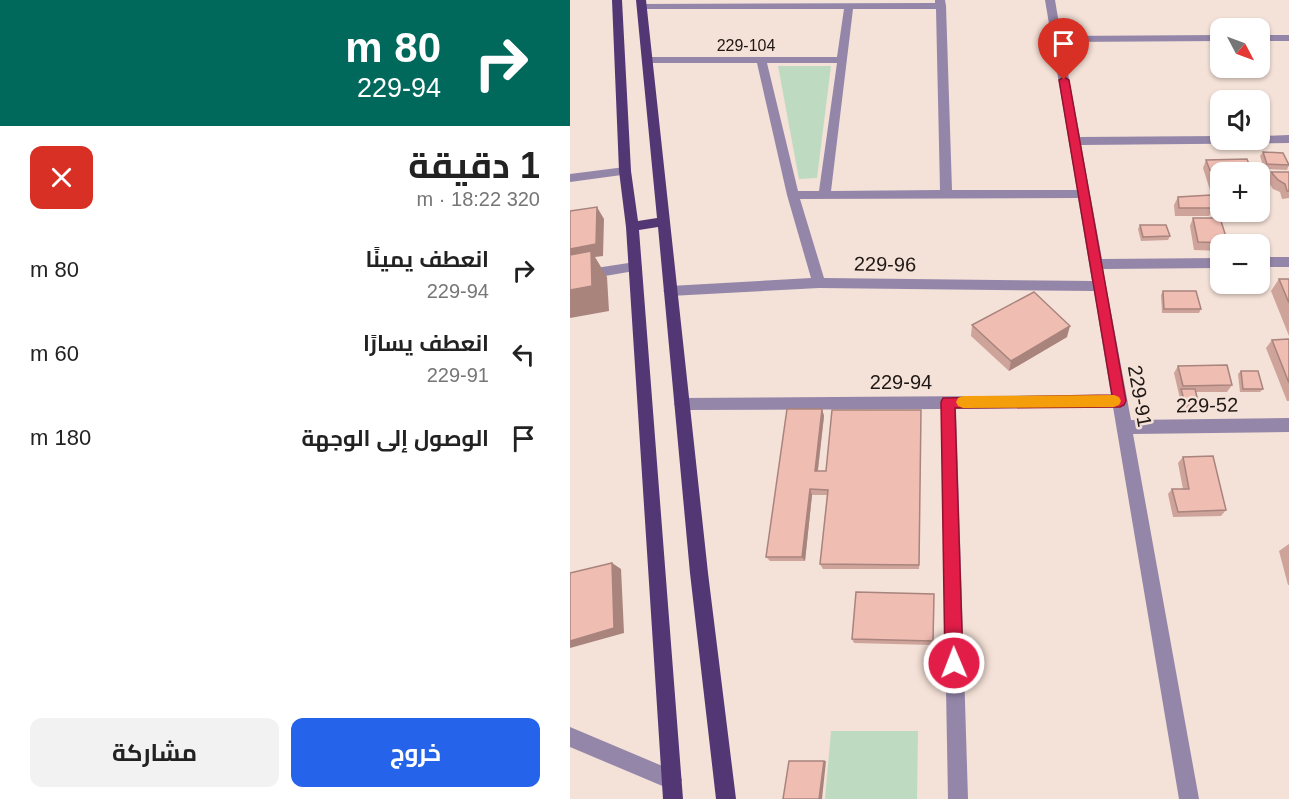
<!DOCTYPE html>
<html lang="ar">
<meta charset="utf-8">
<style>
body{margin:0;font-family:Arial,Cairo,sans-serif;background:#f2f2f2;color:#222;direction:rtl;height:100vh;display:flex;flex-direction:column;font-size:22px;white-space:nowrap}
*{box-sizing:border-box;margin:0}
p{font-size:20px;color:#767676}
.icon{flex:none;width:33px;height:33px;fill:none;stroke:currentColor;stroke-width:2;stroke-linecap:round;stroke-linejoin:round}
.map{position:relative;flex:1;overflow:hidden;direction:ltr}
.details{display:flex;flex-direction:column;background:#fff;width:570px}
.details>*{flex:none}
.banner{background:#00695c;color:#fff;overflow:hidden}
.needle{width:39px;rotate:131deg}
.fabs{position:absolute;left:640px;top:18px;display:grid;gap:12px}
.fabs a{display:grid;place-items:center;width:60px;height:60px;border-radius:12px;background:#fff;box-shadow:0 2px 4px #0004;font-size:30px}
.pin{position:absolute;display:grid;place-items:center;width:51px;height:51px;color:#fff;margin:-62px -26px;border-radius:50% 50% 50% 0;rotate:-45deg;box-shadow:0 0 6px #0007}
.pin .icon{rotate:45deg}
.me{position:absolute;width:66px;margin:-33px;rotate:359deg;stroke-linejoin:round;filter:drop-shadow(0 0 4px #0008)}
.turn{display:flex;align-items:center;gap:21px;height:126px;padding:0 30px;font-size:27px}
.turn .icon{width:78px;height:78px;stroke-width:2.5}
.turn b{display:block;font-size:42px;line-height:51px}
.round{display:grid;place-items:center;flex:none;width:63px;height:63px;border-radius:12px;background:#f2f2f2}
.headline{display:flex;align-items:center;justify-content:space-between;height:102px;padding:0 30px}
h1{font-size:36px;font-weight:700;line-height:45px}
.button{display:flex;gap:12px;margin-top:auto;padding:12px 30px}
.button a{flex:1;height:69px;border-radius:12px;background:#2563eb;color:#fff;font-size:24px;font-weight:700;line-height:69px;text-align:center}
.button a+a{background:#f2f2f2;color:#222}
ul{padding:0;list-style:none}
li{display:flex;align-items:center;gap:18px;height:84px;padding:0 30px}
li div{flex:1}
li b{display:block;font-size:22px}
li em{font-style:normal}
main{display:flex;flex:1;min-height:0}
.map>svg:first-child{display:block}
.green{fill:#bedbc2}
.lines{fill:none;stroke-linecap:round;stroke-linejoin:round}
.street{fill:#9486a9;fill-rule:evenodd}
.primary{fill:#523774;fill-rule:evenodd}
.wall{fill:#cea39a}
.shaded-wall{fill:#a8847d}
.building{fill:#f0bdb3;stroke:#a8847d;stroke-width:1.5}
.route{fill:#e11d48;stroke:#92132f;stroke-width:1.5}
.slow{fill:#f59e0b}
.labels{text-anchor:middle;dominant-baseline:central;stroke-width:5;stroke-linejoin:round;paint-order:stroke}
.far-street-label{font-size:16px;fill:#1f1815;stroke:#f4e1d7}
.street-label{font-size:20px;fill:#1f1815;stroke:#f4e1d7}
</style>
<main>
<div class="map">
<svg width="719" height="799" viewBox="0 0 719 799">
<rect width="100%" height="100%" fill="#f4e1d7"/>
<g class="green">
<path d="M208,66H261L247,178L229,179Z"/>
<path d="M261,731H348L347,799H255Z"/>
</g>
<g class="lines">
<g class="street">
<path d="M365,0H375L376,6L382,190H507L475,0H485L491,36L651,35V41L492,42L510,137L651,136V140H690V136L719,135V143L511,145L532,259L651,258V268L533,269L561,420L719,418V432L563,434L629,799H609L543,407L386,409L398,799H378L371,409L112,410L107,409L104,404L107,399L112,398L541,395L524,291L249,288L100,296L93,291L100,286L241,278L217,195L187,63H79L74,60L79,57H267L274,9H72L67,6L69,4L365,3ZM283,9H366L370,190L261,191ZM197,63H267L249,191H228ZM508,198L522,281L254,278L230,199Z"/>
<rect x="690" y="35" width="29" height="6"/>
<path d="M55,167L61,171L59,174L0,182V174Z"/>
<rect x="690" y="257" width="29" height="10"/>
<path d="M65,262L70,264L72,267L70,270L0,282V272Z"/>
<path d="M0,727L109,773L112,780L109,787L102,790L0,747Z"/>
</g>
<path class="primary" d="M42,0H52L61,171L68,221L87,218L66,0H76L138,573L166,799H146L120,573L88,227L69,230L113,799H93L56,227L49,171Z"/>
</g>
<g class="wall">
<path d="M693,152L719,165L717,170L694,169L690,156Z"/>
<path d="M636,160L651,172V190H640L633,168Z"/>
<path d="M701,172H719V198L712,199L710,192L703,189L697,180Z"/>
<path d="M608,197L643,208L639,216H605L604,205Z"/>
<path d="M623,218L658,243V244H651V251L624,250L620,226Z"/>
<path d="M570,225L600,236L598,240L571,241L568,229Z"/>
<path d="M709,279H719V336L701,291Z"/>
<path d="M593,291L631,309L629,313H592L591,295Z"/>
<path d="M402,325L497,337L439,371L401,336Z"/>
<path d="M719,339V401H717L696,348L702,340Z"/>
<path d="M608,366L662,385L657,392H625L629,405L626,409L612,407L604,373Z"/>
<path d="M671,371L693,389L690,392H670L668,374Z"/>
<path d="M252,409L254,416L248,471H256L351,410L349,569H253L250,564L257,495H242L235,561H200L196,557Z"/>
<path d="M613,457L656,510L651,516L603,517L598,494L602,489H613L608,463Z"/>
<path d="M719,544V585H718L709,551Z"/>
<path d="M364,594L363,645L284,643L282,639Z"/>
</g>
<g class="shaded-wall">
<path d="M27,207L34,219L33,256L25,257L37,277L39,311L0,318V249Z"/>
<path d="M500,326L497,337L439,371L441,361Z"/>
<path d="M252,409L254,416L247,476L245,471Z"/>
<path d="M240,489L242,495L235,561L232,557Z"/>
<path d="M42,563L51,569L54,633L0,648V641Z"/>
<path d="M254,761H256L252,799H249Z"/>
</g>
<g class="building">
<path d="M693,152L713,153L719,165L697,164Z"/>
<path d="M677,159L682,172H651V181H644L636,160Z"/>
<path d="M701,172H719V191H717L715,184L708,180Z"/>
<path d="M641,195L643,208H609L608,197Z"/>
<path d="M27,207L26,244L0,249V211Z"/>
<path d="M623,218H650L658,243L628,242Z"/>
<path d="M570,225H596L600,236L573,237Z"/>
<path d="M21,251L22,286L0,290V255Z"/>
<path d="M709,279H719V303Z"/>
<path d="M593,291H626L631,309H594Z"/>
<path d="M464,292L500,326L441,361L402,325Z"/>
<path d="M719,339V383L702,340Z"/>
<path d="M657,365L662,385L613,386L608,366Z"/>
<path d="M671,371H688L693,389H673Z"/>
<path d="M611,389H625L629,405L615,403Z"/>
<path d="M217,409H252L245,471H256L262,410H351L349,565L250,564L258,490L240,489L232,557H196Z"/>
<path d="M643,456L656,510L608,512L602,489H619L613,457Z"/>
<path d="M42,563L44,628L0,641V573Z"/>
<path d="M286,592L364,594L363,641L282,639Z"/>
<path d="M219,761H254L249,799H213Z"/>
</g>
<path class="route" d="M494,77L499,80L556,401L554,405L550,407L385,408L393,663L390,669L384,671L378,669L375,663L371,402L373,398L542,395L489,80Z"/>
<path class="slow" d="M544,395L549,397L551,401L549,405L544,407L393,408L388,406L386,402L388,398L393,396Z"/>
<g class="labels">
<g class="far-street-label">
<text x="176" y="45">229-104</text>
</g>
<g class="street-label">
<text transform="translate(315 264) rotate(1)">229-96</text>
<text x="331" y="382">229-94</text>
<text transform="translate(570 396) rotate(80)">229-91</text>
<text transform="translate(637 405) rotate(-1)">229-52</text>
</g>
</g>
</svg>
<div class="fabs">
<a><svg class="needle" viewBox="-14 -14 28 28"><path d="M0-13l5 13h-10z" fill="#e53935"/><path d="M0 13l5-13h-10z" fill="#767676"/></svg></a>
<a><svg class="icon" aria-label="sound" viewBox="0 0 24 24"><path d="M4 9h4l5-4v14l-5-4H4zM17 9q2 3 0 6"/></svg></a>
<a>+</a>
<a>−</a>
</div>
<div class="pin" style="left:494px;top:80px;background:#d93025"><svg class="icon" aria-label="arrive" viewBox="0 0 24 24"><path d="M6 21V4h12l-3 4 3 4H6"/></svg></div>
<svg class="me" style="left:384px;top:663px" viewBox="-20 -20 40 40"><circle r="17" fill="#e11d48" stroke="#fff" stroke-width="3"/><path d="M0-11L8 9 0 5-8 9z" fill="#fff"/></svg>
</div>
<section class="details">
<div class="banner">
<div class="turn"><svg class="icon" aria-label="right" viewBox="0 0 24 24"><path d="M7 20v-9h11M14 6l5 5-5 5"/></svg><div><b>80 m</b>229-94</div></div>
</div>
<div class="headline"><div><h1>1 دقيقة</h1><p>320 m · 18:22</p></div><a class="round" style="background:#d93025;color:#fff"><svg class="icon" aria-label="close" viewBox="0 0 24 24"><path d="M6 6l12 12M18 6L6 18"/></svg></a></div>
<ul>
<li><svg class="icon" aria-label="right" viewBox="0 0 24 24"><path d="M7 20v-9h11M14 6l5 5-5 5"/></svg><div><b>انعطف يمينًا</b><p>229-94</p></div><em>80 m</em></li>
<li><svg class="icon" aria-label="left" viewBox="0 0 24 24"><path d="M17 20v-9H6M10 6l-5 5 5 5"/></svg><div><b>انعطف يسارًا</b><p>229-91</p></div><em>60 m</em></li>
<li><svg class="icon" aria-label="arrive" viewBox="0 0 24 24"><path d="M6 21V4h12l-3 4 3 4H6"/></svg><div><b>الوصول إلى الوجهة</b></div><em>180 m</em></li>
</ul>
<div class="button"><a>خروج</a><a>مشاركة</a></div>
</section>
</main>
